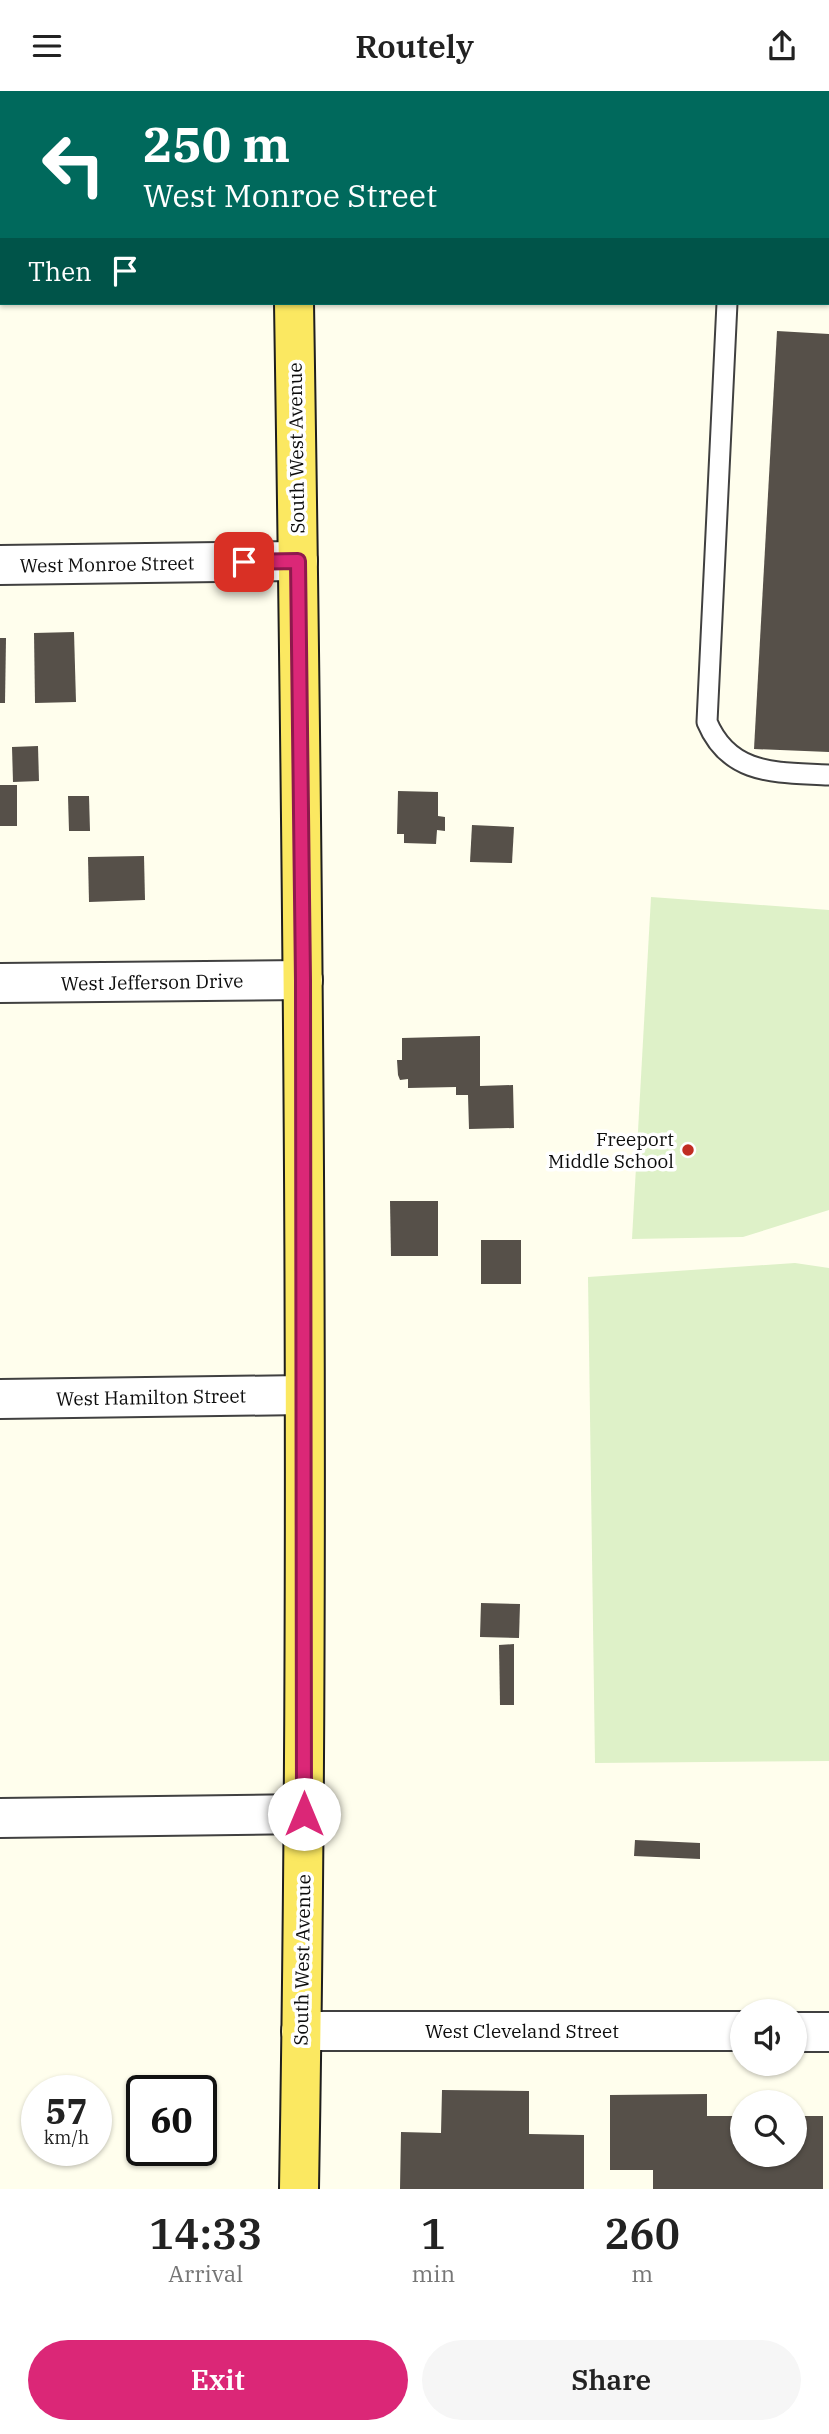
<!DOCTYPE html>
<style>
body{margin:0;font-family:"IBM Plex Serif",serif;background:#f6f6f6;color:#222;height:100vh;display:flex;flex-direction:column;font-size:26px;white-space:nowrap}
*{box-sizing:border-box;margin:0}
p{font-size:23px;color:#767676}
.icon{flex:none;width:38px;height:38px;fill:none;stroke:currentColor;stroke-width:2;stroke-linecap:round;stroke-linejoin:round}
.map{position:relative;height:2098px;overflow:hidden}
.side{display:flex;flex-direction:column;background:#fff;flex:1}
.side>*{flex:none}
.hud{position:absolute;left:0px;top:0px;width:830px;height:214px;box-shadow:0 2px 5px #0004;background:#00695c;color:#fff;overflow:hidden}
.tools{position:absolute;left:730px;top:1908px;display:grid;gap:14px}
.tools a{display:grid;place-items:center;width:77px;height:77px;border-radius:50%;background:#fff;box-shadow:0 2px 5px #0004;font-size:35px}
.speed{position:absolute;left:21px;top:1984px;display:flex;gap:14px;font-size:35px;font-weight:700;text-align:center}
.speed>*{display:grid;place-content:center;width:91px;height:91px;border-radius:50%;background:#fff;box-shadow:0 2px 5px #0004;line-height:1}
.speed small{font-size:18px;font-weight:400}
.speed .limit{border:4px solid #111;border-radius:10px;background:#fff;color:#111}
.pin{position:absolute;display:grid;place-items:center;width:60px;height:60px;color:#fff;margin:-30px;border-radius:14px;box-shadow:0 4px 10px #0006}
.me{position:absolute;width:77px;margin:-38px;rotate:0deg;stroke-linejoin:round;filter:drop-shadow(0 0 5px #0008)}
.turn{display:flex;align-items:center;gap:24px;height:147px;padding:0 28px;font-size:32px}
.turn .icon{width:91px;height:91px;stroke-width:2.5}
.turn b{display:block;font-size:49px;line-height:60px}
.then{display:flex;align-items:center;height:66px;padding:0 28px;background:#0003;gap:14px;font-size:26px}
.eta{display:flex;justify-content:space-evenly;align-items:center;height:119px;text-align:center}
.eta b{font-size:42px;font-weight:600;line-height:49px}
.action{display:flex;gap:14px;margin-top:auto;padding:14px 28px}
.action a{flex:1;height:80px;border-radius:42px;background:#db2777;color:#fff;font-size:28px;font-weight:600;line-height:80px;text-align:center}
.action a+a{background:#f6f6f6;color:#222}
header{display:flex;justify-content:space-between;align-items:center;height:91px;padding:0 28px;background:#fff;font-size:32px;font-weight:600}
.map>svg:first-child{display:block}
.pitch{fill:#def1c8}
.building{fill:#565049}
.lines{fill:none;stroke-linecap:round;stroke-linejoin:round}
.lane-casing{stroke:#404040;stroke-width:23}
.street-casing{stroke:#404040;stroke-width:42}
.secondary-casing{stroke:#2f2f2f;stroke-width:42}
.primary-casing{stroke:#1e1e1e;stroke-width:42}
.lane{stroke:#fff;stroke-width:19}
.street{stroke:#fff;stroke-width:38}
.secondary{stroke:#feffa8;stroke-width:38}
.primary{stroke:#fbe861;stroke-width:38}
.route-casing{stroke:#8e194d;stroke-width:18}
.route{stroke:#db2777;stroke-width:12}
.poi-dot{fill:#c12d22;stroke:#fff;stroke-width:2.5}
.labels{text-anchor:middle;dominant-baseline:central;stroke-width:7;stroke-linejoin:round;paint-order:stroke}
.street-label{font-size:19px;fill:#0d0d0d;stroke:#fff}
.poi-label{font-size:19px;fill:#0d0d0d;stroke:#fff;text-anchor:end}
</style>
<header><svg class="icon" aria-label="menu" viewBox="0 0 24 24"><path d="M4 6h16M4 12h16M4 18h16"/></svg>Routely<svg class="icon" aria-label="share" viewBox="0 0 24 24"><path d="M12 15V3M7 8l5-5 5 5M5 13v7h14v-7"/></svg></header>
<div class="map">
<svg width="829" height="2098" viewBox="0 0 829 2098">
<rect width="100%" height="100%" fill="#fffeed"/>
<g class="pitch">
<path d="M651,806L829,819V1119L743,1146L632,1148Z"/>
<path d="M795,1172L829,1177V1670L595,1672L588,1186Z"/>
</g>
<g class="building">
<path d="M777,240L829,243V661L754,658Z"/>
<path d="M74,541L76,611L35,612L34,542Z"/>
<path d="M0,547H6L5,612H0Z"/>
<path d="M38,655L39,690L13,691L12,656Z"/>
<rect x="0" y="694" width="17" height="41"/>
<path d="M398,700L438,701V725L445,726V740L437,739L436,753L404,752V743H397Z"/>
<path d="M68,705H89L90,740H69Z"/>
<path d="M472,734L514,736L512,772L470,771Z"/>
<path d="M144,765L145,809L89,811L88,766Z"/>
<path d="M480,945V995L513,994L514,1037L469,1038L468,1004H456V996L408,997V988L400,989L398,984L397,969H402V947Z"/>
<path d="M390,1110H438V1165H391Z"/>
<rect x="481" y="1149" width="40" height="44"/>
<path d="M481,1512L520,1513L519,1547L480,1546Z"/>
<path d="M514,1553V1614H500L499,1554Z"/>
<path d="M635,1749L700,1752V1768L634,1765Z"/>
<path d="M442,1999L529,2000V2043L584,2044V2098H400L401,2041L441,2042Z"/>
<path d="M707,2003V2025H742V2063H794V2025H823V2098H653V2079H610V2004Z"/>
</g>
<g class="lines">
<g class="lane-casing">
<path id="lane" d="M727,212L707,631C730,686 779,681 829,684"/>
</g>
<g class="street-casing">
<g id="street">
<path d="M0,474L298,470"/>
<path d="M0,892L303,889"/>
<path d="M0,1308L303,1304"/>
<path d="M0,1727L304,1723"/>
<path d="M301,1940H742"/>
<path d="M794,1941H829"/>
</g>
</g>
<g class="secondary-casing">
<g id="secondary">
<path d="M0,63H2"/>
<path d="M828,74H829"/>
</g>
</g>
<g class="primary-casing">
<g id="primary">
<path d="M292,2V0"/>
<path d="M294,212C304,840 310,1469 299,2098"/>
</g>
</g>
<use href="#lane" class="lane"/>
<use href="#street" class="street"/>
<use href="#secondary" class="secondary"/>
<use href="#primary" class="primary"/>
</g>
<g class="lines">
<g class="route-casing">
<path id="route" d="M244,471L298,470L303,889L304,1723"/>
</g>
<use href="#route" class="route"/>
</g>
<circle class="poi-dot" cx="688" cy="1059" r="7"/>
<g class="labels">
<g class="street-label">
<text transform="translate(296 357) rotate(-91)">South West Avenue</text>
<text transform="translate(107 473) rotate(-1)">West Monroe Street</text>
<text transform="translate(152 891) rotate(-1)">West Jefferson Drive</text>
<text transform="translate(151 1306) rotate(-1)">West Hamilton Street</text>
<text transform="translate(302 1869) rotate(-89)">South West Avenue</text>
<text x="522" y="1940">West Cleveland Street</text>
</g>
<g class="poi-label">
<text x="674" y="1048">Freeport<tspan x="674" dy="22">Middle School</tspan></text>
</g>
</g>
</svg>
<div class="tools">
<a><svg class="icon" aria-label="sound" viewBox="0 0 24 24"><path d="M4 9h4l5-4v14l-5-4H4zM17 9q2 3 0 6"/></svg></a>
<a><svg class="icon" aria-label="search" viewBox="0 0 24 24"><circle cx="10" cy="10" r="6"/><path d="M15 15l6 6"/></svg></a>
</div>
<div class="speed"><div>57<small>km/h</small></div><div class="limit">60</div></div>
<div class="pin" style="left:244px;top:471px;background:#d93025"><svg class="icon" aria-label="arrive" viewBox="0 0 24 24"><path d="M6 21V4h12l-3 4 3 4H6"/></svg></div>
<svg class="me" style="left:304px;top:1723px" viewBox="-20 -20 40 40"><circle r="19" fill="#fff"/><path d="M0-13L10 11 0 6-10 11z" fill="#db2777"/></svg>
<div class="hud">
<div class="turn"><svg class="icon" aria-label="left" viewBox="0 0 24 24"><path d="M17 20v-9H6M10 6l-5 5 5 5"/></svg><div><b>250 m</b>West Monroe Street</div></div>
<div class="then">Then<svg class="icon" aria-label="arrive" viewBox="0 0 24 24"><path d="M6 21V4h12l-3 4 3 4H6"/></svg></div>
</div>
</div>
<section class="side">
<div class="eta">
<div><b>14:33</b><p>Arrival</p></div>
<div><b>1</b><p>min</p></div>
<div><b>260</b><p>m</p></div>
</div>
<div class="action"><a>Exit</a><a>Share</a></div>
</section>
